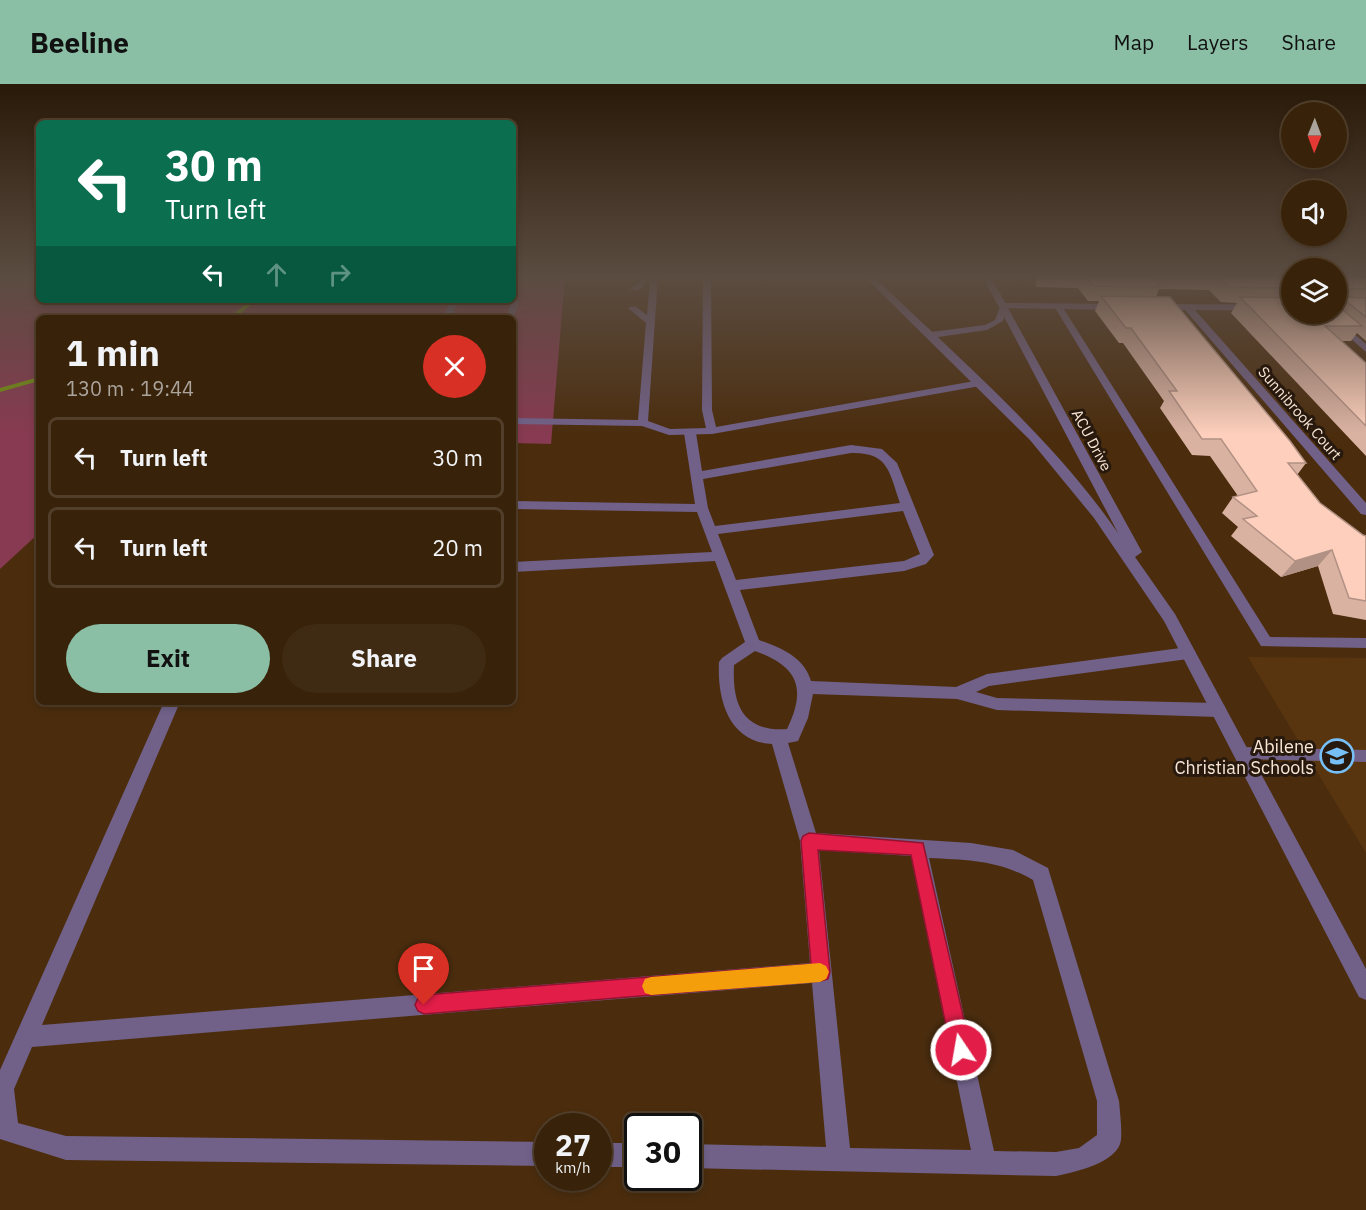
<!DOCTYPE html>
<meta charset="utf-8">
<style>
body{margin:0;font-family:"IBM Plex Sans",sans-serif;background:#3f2a13;color:#f1f3f6;height:100vh;display:flex;flex-direction:column;font-size:22px;white-space:nowrap}
*{box-sizing:border-box;margin:0}
p{font-size:20px;color:#aba49c}
.icon{flex:none;width:33px;height:33px;fill:none;stroke:currentColor;stroke-width:2;stroke-linecap:round;stroke-linejoin:round}
.map{position:relative;flex:1;overflow:hidden}
.drawer{position:absolute;left:36px;top:231px;width:480px;height:390px;display:flex;flex-direction:column;background:#38220a;border-radius:9px;box-shadow:0 3px 9px #0003,0 0 0 2px #523f2b}
.drawer>*{flex:none}
.top-card{position:absolute;left:36px;top:36px;width:480px;height:183px;border-radius:9px;box-shadow:0 3px 9px #0003,0 0 0 2px #523f2b;background:#0b6e4f;color:#fff;overflow:hidden}
.needle{width:39px;rotate:181deg}
.controls{position:absolute;left:1281px;top:18px;display:grid;gap:12px}
.controls a{display:grid;place-items:center;width:66px;height:66px;border-radius:50%;background:#38220a;box-shadow:0 3px 9px #0003,0 0 0 2px #523f2b;font-size:30px}
.speed{position:absolute;left:534px;top:1029px;display:flex;gap:12px;font-size:30px;font-weight:700;text-align:center}
.speed>*{display:grid;place-content:center;width:78px;height:78px;border-radius:50%;background:#38220a;box-shadow:0 3px 9px #0003,0 0 0 2px #523f2b;line-height:1}
.speed small{font-size:15px;font-weight:400}
.speed .limit{border:3px solid #111;border-radius:9px;background:#fff;color:#111}
.pin{position:absolute;display:grid;place-items:center;width:51px;height:51px;color:#fff;margin:-62px -26px;border-radius:50% 50% 50% 0;rotate:-45deg;box-shadow:0 0 6px #0007}
.pin .icon{rotate:45deg}
.me{position:absolute;width:66px;margin:-33px;rotate:348deg;stroke-linejoin:round;filter:drop-shadow(0 0 4px #0008)}
.turn{display:flex;align-items:center;gap:21px;height:126px;padding:0 30px;font-size:27px}
.turn .icon{width:78px;height:78px;stroke-width:2.5}
.turn b{display:block;font-size:42px;line-height:51px}
.lanes{display:flex;align-items:center;height:57px;padding:0 30px;background:#0003;justify-content:center;gap:30px;direction:ltr}
.lanes .off{opacity:.35}
.round{display:grid;place-items:center;flex:none;width:63px;height:63px;border-radius:32px;background:#3f2a13}
.summary{display:flex;align-items:center;justify-content:space-between;height:102px;padding:0 30px}
h1{font-size:36px;font-weight:800;line-height:45px}
.primary-button{display:flex;gap:12px;margin-top:auto;padding:12px 30px}
.primary-button a{flex:1;height:69px;border-radius:36px;background:#8abfa5;color:#111;font-size:24px;font-weight:800;line-height:69px;text-align:center}
.primary-button a+a{background:#3f2a13;color:#f1f3f6}
ul{padding:0;list-style:none}
li{display:flex;align-items:center;gap:18px;height:81px;margin:0 12px 9px;padding:0 18px;border:3px solid #523f2b;border-radius:9px}
li div{flex:1}
li b{display:block;font-size:22px}
li em{font-style:normal}
header{display:flex;align-items:center;gap:36px;box-sizing:border-box;height:84px;padding:0 30px;background:#8abfa5;color:#111}
header strong{font-size:28px}
nav{display:flex;gap:33px;margin-inline-start:auto;font-size:21px}
.map>svg:first-child{display:block}
.built{fill:#59350f}
.green{fill:#873a51}
.lines{fill:none;stroke-linecap:round;stroke-linejoin:round}
.stream{fill:#759211;fill-rule:evenodd}
.service{fill:#716189;fill-rule:evenodd}
.minor{fill:#716189;fill-rule:evenodd}
.tertiary{fill:#716189;fill-rule:evenodd}
.wall{fill:#dab2a2}
.shaded-wall{fill:#b19184}
.building{fill:#fdcfbc;stroke:#b19184;stroke-width:1.5}
.route{fill:#e11d48;stroke:#92132f;stroke-width:1.5}
.slow{fill:#f59e0b}
.labels{text-anchor:middle;dominant-baseline:central;stroke-width:6;stroke-linejoin:round;paint-order:stroke}
.far-street-label{font-size:15px;fill:#f9e6d5;stroke:#27190d}
.poi-label{font-size:18px;fill:#f9e6d5;stroke:#27190d;text-anchor:end}
</style>
<header>
<strong>Beeline</strong>
<nav><a>Map</a><a>Layers</a><a>Share</a></nav>
</header>
<div class="map">
<svg width="1366" height="1126" viewBox="0 0 1366 1126">
<rect width="100%" height="100%" fill="#4b2d0e"/>
<path class="built" d="M1248,573L1366,574V769Z"/>
<path class="green" d="M0,193H39V216H513V193H565L551,360L513,359V234H39V449L0,485Z"/>
<g class="lines">
<g class="stream">
<path d="M251,216H257L235,234H228Z"/>
<path d="M39,293V297L0,308V304Z"/>
</g>
<g class="service">
<path d="M645,193H658L648,337L670,345L706,344L702,326L703,193H711L712,326L716,343L980,296L985,299L980,302L712,350L669,351L642,342L513,340V334L638,336L646,239L628,224L635,222L647,231L650,196L637,207L630,205Z"/>
<path d="M513,212L519,218L513,236V234H506Z"/>
<path d="M451,216H459L451,234H443Z"/>
<path d="M1001,220L1008,222L1003,237L987,246L931,254L927,251L931,248L985,241L995,236Z"/>
<path d="M1055,220L1062,222L1270,553L1366,554V564L1261,562L1054,222Z"/>
<path d="M1323,230H1331L1366,260V268Z"/>
<path d="M1242,663L1366,666V678L1242,675L1237,674L1234,669L1237,664Z"/>
</g>
<g class="minor">
<path d="M1004,219L1118,220L1123,223L1118,226L1001,224V220Z"/>
<path d="M1160,220L1292,221V227L1195,226L1366,419V431L1361,430L1185,226L1157,225V221Z"/>
<path d="M690,346L696,349L702,387L851,361L882,365L897,379L934,471L926,480L904,487L740,506L759,556C781,564 804,573 811,597L956,603L987,590L1188,563L1193,565L1196,569L1193,573L1188,575L989,602L976,608L997,614L1218,619L1224,621L1226,626L1224,631L1218,633L997,626L957,615L813,610L808,634L798,657L788,659L816,749L971,759L1013,766L1048,784L1119,1017C1120,1029 1122,1044 1121,1056C1118,1079 1074,1088 1056,1092L688,1084V1060L826,1063L812,899L32,963L14,1005L18,1039L66,1052L548,1058V1082L66,1076L0,1055V986L164,618H180L42,941L810,879L800,757L772,660C728,658 717,614 719,578L722,574L745,558L715,477L513,488V478L712,468L697,428L513,425V417L695,420L684,349ZM851,369C889,368 889,388 900,419L715,442L708,424L703,395ZM903,427L920,470L904,477L736,496L718,450ZM755,567C798,582 807,604 787,645C743,648 732,621 734,581ZM819,766L911,772L971,1066L850,1064ZM929,774C969,776 998,776 1033,796L1097,1017V1051L1079,1064L1056,1068L994,1067Z"/>
<rect x="598" y="1059" width="40" height="24"/>
</g>
<path class="tertiary" d="M865,193H874C958,274 1051,352 1118,449L983,193H991L1142,468L1135,473L1175,530L1366,885V916L1359,913L1164,537L1094,434L1030,356Z"/>
</g>
<path class="wall" d="M1036,193H1292V230L1336,193H1366V257L1357,249L1351,257H1342L1366,279V372L1231,229L1237,219L1221,218L1209,206L1159,205L1156,213L1306,379L1297,391L1320,419L1363,451L1366,452V536L1333,530L1318,482L1281,493L1231,452L1238,443L1222,429L1233,413L1238,412L1210,372L1192,371L1160,324L1164,317L1123,259H1119L1095,227L1099,217H1088L1078,204L1036,203Z"/>
<g class="shaded-wall">
<path d="M1341,213L1336,219V214Z"/>
<path d="M1332,466L1318,482L1281,493L1295,477Z"/>
</g>
<g class="building">
<path d="M1086,193H1152L1161,203L1094,202Z"/>
<path d="M1219,193H1292V204L1229,203Z"/>
<path d="M1336,193H1366V205H1346L1344,213L1366,214V233L1341,213L1336,214Z"/>
<path d="M1101,212L1170,213L1290,357L1306,379H1288L1320,419L1363,451L1366,452V517L1349,514L1332,466L1295,477L1243,435L1257,432L1233,413L1257,407L1221,355H1202L1169,307H1177L1131,244H1126Z"/>
<path d="M1240,213L1292,214V230H1336V220L1362,242H1325L1366,279V342Z"/>
</g>
<linearGradient id="sky" x2="0" y2="1"><stop stop-color="#291908"/><stop offset="0.55" stop-color="#5b4c41"/><stop offset="1" stop-color="#5b4c41" stop-opacity="0"/></linearGradient>
<rect width="1366" height="350" fill="url(#sky)"/>
<path class="route" d="M809,749L923,759L971,966L968,973L961,976L954,973L951,966L911,771L818,766L830,888L828,895L821,897L424,930L418,927L415,921L418,914L424,911L811,880L801,757L803,752Z"/>
<path class="slow" d="M820,879L826,882L829,888L826,895L820,898L651,911L645,909L642,902L645,895L651,893Z"/>
<defs>
<g id="school-ring" transform="scale(1.725)"><circle r="9.5" fill="#27190d" stroke="#77bff7" stroke-width="1.5"/><path d="M0-5L7-2L0 1L-7-2ZM-4 1L0 2.5L4 1V4Q0 6-4 4Z" fill="#77bff7"/></g>
</defs>
<g fill-rule="evenodd">
<use href="#school-ring" x="1337" y="672"/>
</g>
<g class="labels">
<g class="far-street-label">
<text transform="translate(1300 329) rotate(49)">Sunnibrook Court</text>
<text transform="translate(1092 356) rotate(62)">ACU Drive</text>
</g>
<g class="poi-label">
<text x="1314" y="662">Abilene<tspan x="1314" dy="21">Christian Schools</tspan></text>
</g>
</g>
</svg>
<div class="controls">
<a><svg class="needle" viewBox="-14 -14 28 28"><path d="M0-13l5 13h-10z" fill="#e53935"/><path d="M0 13l5-13h-10z" fill="#aba49c"/></svg></a>
<a><svg class="icon" aria-label="sound" viewBox="0 0 24 24"><path d="M4 9h4l5-4v14l-5-4H4zM17 9q2 3 0 6"/></svg></a>
<a><svg class="icon" aria-label="layers" viewBox="0 0 24 24"><path d="M12 4l9 5-9 5-9-5zM3 14l9 5 9-5"/></svg></a>
</div>
<div class="speed"><div>27<small>km/h</small></div><div class="limit">30</div></div>
<div class="pin" style="left:424px;top:921px;background:#d93025"><svg class="icon" aria-label="arrive" viewBox="0 0 24 24"><path d="M6 21V4h12l-3 4 3 4H6"/></svg></div>
<svg class="me" style="left:961px;top:966px" viewBox="-20 -20 40 40"><circle r="17" fill="#e11d48" stroke="#fff" stroke-width="3"/><path d="M0-11L8 9 0 5-8 9z" fill="#fff"/></svg>
<div class="top-card">
<div class="turn"><svg class="icon" aria-label="left" viewBox="0 0 24 24"><path d="M17 20v-9H6M10 6l-5 5 5 5"/></svg><div><b>30 m</b>Turn left</div></div>
<div class="lanes"><svg class="icon" aria-label="left" viewBox="0 0 24 24"><path d="M17 20v-9H6M10 6l-5 5 5 5"/></svg><svg class="icon off" aria-label="ahead" viewBox="0 0 24 24"><path d="M12 20V5M6 11l6-6 6 6"/></svg><svg class="icon off" aria-label="right" viewBox="0 0 24 24"><path d="M7 20v-9h11M14 6l5 5-5 5"/></svg></div>
</div>
<section class="drawer">
<div class="summary"><div><h1>1 min</h1><p>130 m · 19:44</p></div><a class="round" style="background:#d93025;color:#fff"><svg class="icon" aria-label="close" viewBox="0 0 24 24"><path d="M6 6l12 12M18 6L6 18"/></svg></a></div>
<ul>
<li><svg class="icon" aria-label="left" viewBox="0 0 24 24"><path d="M17 20v-9H6M10 6l-5 5 5 5"/></svg><div><b>Turn left</b></div><em>30 m</em></li>
<li><svg class="icon" aria-label="left" viewBox="0 0 24 24"><path d="M17 20v-9H6M10 6l-5 5 5 5"/></svg><div><b>Turn left</b></div><em>20 m</em></li>
</ul>
<div class="primary-button"><a>Exit</a><a>Share</a></div>
</section>
</div>
